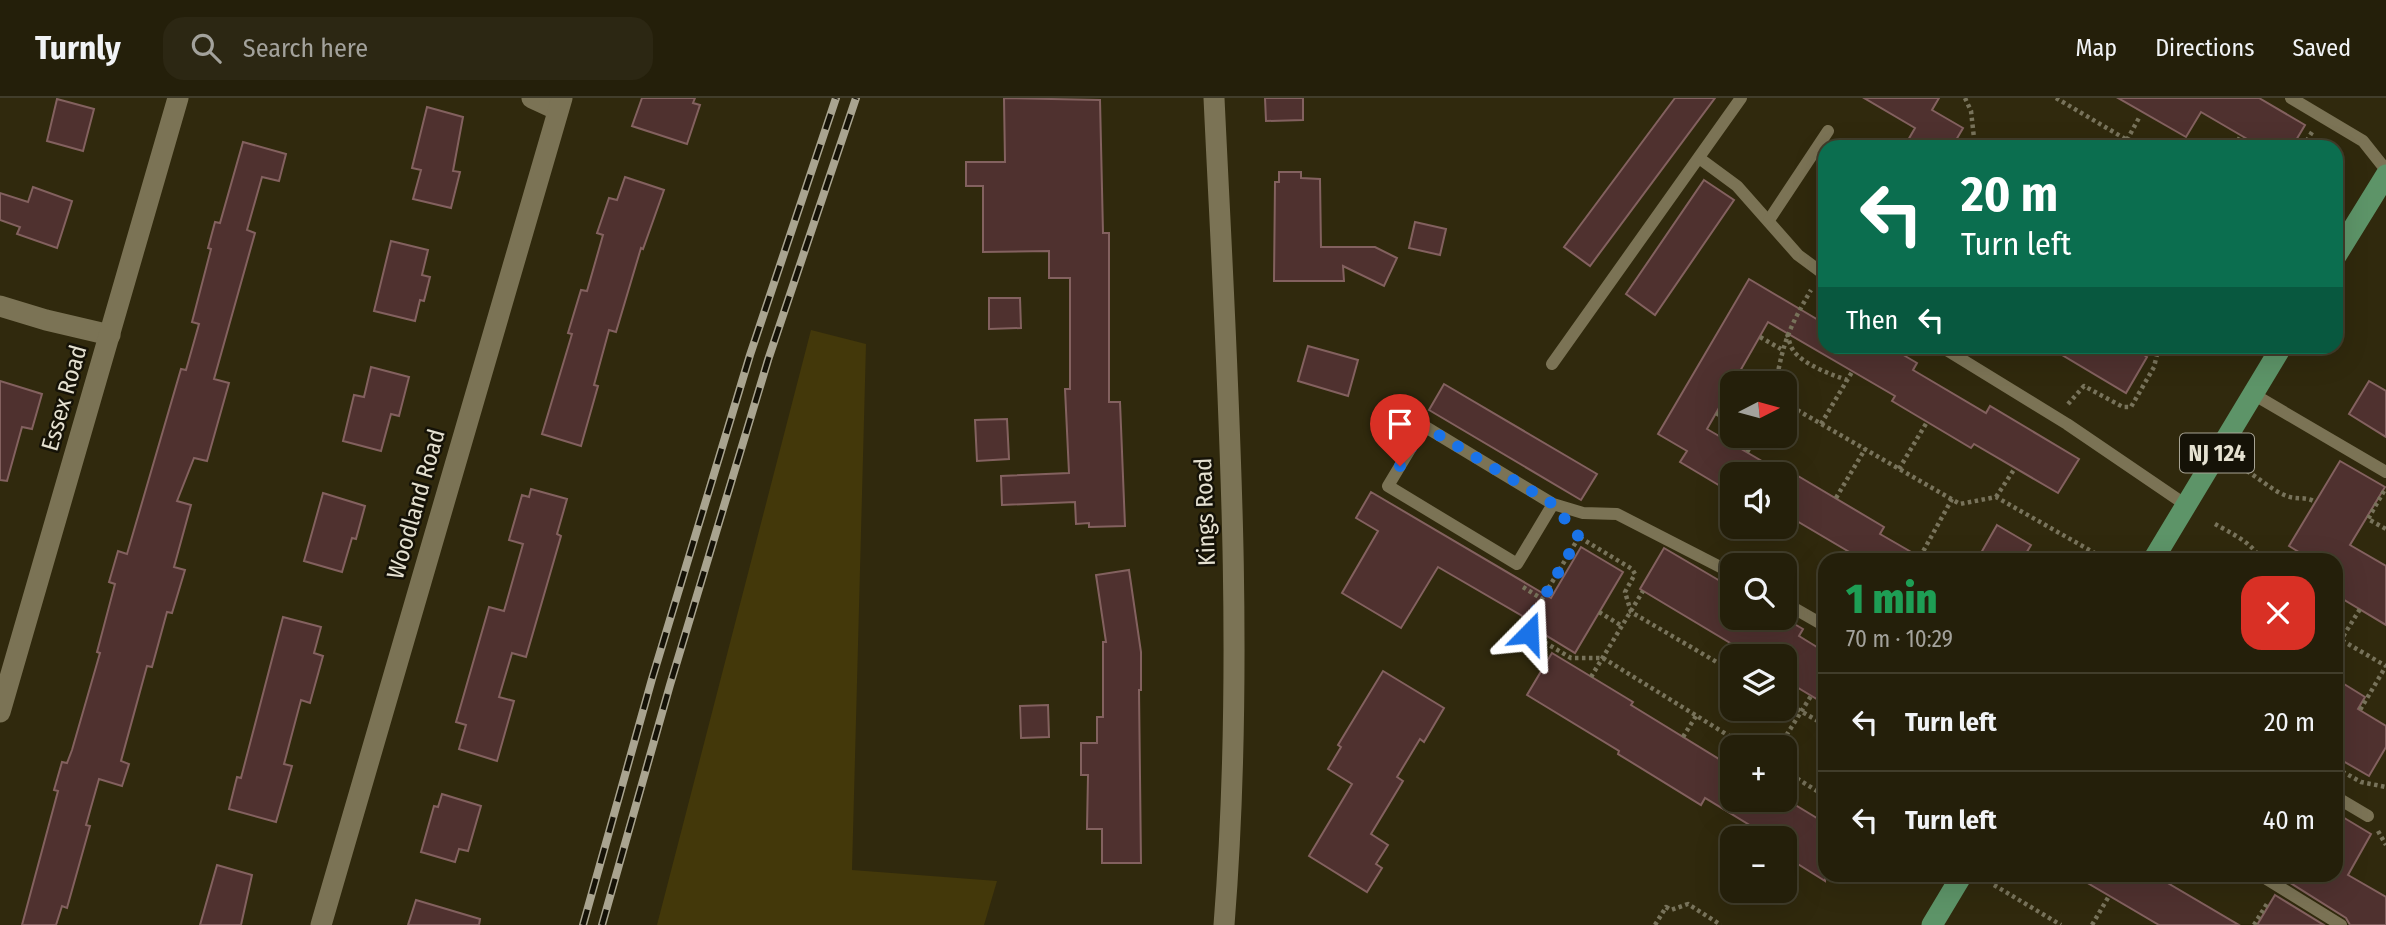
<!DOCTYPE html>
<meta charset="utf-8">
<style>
body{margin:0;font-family:"Fira Sans Condensed",sans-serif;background:#2c2713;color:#f1f3f6;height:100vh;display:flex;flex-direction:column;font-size:26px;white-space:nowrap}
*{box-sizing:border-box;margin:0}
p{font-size:23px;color:#a3a29c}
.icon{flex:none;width:38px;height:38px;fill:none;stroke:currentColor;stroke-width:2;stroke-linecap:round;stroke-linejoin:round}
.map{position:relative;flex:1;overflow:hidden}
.details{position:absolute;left:1818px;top:455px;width:525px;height:329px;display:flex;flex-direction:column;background:#241f0a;border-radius:21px;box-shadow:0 7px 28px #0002,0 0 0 2px #413d2b}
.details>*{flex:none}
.guide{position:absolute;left:1818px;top:42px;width:525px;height:214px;border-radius:21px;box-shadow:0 7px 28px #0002,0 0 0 2px #413d2b;background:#0b6e4f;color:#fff;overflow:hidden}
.needle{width:46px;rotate:84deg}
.controls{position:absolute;left:1720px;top:273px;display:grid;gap:14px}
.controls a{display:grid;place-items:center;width:77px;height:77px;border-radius:14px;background:#241f0a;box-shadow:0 7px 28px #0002,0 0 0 2px #413d2b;font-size:35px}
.pin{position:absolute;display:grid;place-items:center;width:60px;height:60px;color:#fff;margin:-72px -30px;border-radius:50% 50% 50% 0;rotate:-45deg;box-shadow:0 0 7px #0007}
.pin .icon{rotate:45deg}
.me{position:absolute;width:77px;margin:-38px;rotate:21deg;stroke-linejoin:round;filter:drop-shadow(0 0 5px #0008)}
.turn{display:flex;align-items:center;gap:24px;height:147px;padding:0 28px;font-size:32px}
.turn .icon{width:91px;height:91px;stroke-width:2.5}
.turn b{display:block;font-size:49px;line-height:60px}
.then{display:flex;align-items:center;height:66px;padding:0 28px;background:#0003;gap:14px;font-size:26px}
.round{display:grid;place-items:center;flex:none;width:74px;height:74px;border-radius:21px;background:#2c2713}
.head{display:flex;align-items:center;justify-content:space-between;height:119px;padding:0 28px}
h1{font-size:42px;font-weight:800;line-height:52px;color:#1e9e55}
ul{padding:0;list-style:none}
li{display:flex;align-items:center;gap:21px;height:98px;padding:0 28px;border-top:2px solid #413d2b}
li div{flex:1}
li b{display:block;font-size:26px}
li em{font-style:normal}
header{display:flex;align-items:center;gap:42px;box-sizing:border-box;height:98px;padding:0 35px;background:#241f0a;border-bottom:2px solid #413d2b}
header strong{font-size:33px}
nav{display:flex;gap:38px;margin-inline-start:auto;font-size:24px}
.search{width:490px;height:63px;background:#2c2713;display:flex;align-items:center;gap:18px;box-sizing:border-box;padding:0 24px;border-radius:21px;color:#a3a29c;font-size:26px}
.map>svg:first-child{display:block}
.green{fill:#43380a}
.building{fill:#4f312f;stroke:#83615f;stroke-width:2}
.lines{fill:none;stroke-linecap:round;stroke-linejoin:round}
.path{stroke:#78735b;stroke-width:4.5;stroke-dasharray:3.5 3.5;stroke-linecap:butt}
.lane{stroke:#7b7355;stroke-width:12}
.street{stroke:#7b7355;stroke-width:21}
.primary{stroke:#5d9468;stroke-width:21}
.rail-casing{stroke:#a9a490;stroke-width:8}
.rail{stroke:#151207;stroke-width:5;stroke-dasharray:16;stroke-linecap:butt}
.route{stroke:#1a73e8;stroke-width:12;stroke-dasharray:0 21.6}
.labels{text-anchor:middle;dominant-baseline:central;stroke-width:5;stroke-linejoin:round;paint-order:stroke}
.shield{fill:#151207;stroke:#a7a394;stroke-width:2}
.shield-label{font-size:23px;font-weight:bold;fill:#e5e1d1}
.street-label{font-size:24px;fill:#e5e1d1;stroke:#151207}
</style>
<header>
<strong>Turnly</strong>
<div class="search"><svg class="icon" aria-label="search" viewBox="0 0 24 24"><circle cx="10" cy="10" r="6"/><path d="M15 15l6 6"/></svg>Search here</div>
<nav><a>Map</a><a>Directions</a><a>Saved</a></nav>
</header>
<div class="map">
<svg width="2386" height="827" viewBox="0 0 2386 827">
<rect width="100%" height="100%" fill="#30290d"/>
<path class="green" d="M811,232L866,246L852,772L997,783L984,827H657Z"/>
<g class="building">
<path d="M642,0H695L693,5L700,7L687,46L632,28Z"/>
<path d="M1004,0L1100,2L1103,135H1109V304H1120L1125,428L1089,429V425L1076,426L1075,404L1002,407L1001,378L1069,375L1065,291H1070V180H1049V153L983,154V88H966V64H1005Z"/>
<path d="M1265,0H1303V22L1266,23Z"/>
<path d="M1675,0H1715L1590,168L1564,149Z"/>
<path d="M1864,0H1939L1932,12L1963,30L1952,49H1904L1915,30Z"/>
<path d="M2118,0H2259L2305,27L2292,49H2261L2201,14L2186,39Z"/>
<path d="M57,1L94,11L83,53L47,43Z"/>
<path d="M427,9L463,19L453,73L460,74L451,110L413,101L421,72L412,70Z"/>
<path d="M243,44L286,56L279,83L262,79L247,132L255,135L214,281L229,285L207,363L194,360L177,403L191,407L174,469L185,472L172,515L167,514L152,569L147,568L121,663L129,666L122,688L99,681L86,727L90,728L67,810L62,808L56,827H22L58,693L54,692L62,664L67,665L72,652L100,555L97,554L115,486L109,484L118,453L127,456L181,271L186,272L199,226L192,224L211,151L208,150L215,124L220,125Z"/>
<path d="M1279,74H1301V80L1320,81L1321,149H1375L1397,160L1384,188L1343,168L1344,183H1274L1275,84H1279Z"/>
<path d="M625,79L664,92L643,151L641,150L616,234L609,232L594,287L598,288L581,348L542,336L572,236L568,235L581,192L587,193L603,137L597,135L609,100L617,102Z"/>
<path d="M1704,82L1734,102L1655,217L1626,196Z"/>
<path d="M33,89L72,103L57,150L17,136L20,129L0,122V95L28,104Z"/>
<path d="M1415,124L1446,131L1440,157L1409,150Z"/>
<path d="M391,143L428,152L422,177L430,179L424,203L420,202L415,223L374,213Z"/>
<path d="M1749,181L1825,226V248H1888L1917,265L1913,272L1986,315L1990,308L2079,361L2058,395L1974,346L1971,350L1892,303L1895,298L1768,224L1707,331L1784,376H1732V395L1680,364L1687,353L1658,336Z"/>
<path d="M989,200H1020L1021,230L989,231Z"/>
<path d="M1308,248L1358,262L1348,298L1298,283Z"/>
<path d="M2047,248H2130L2147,259L2126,295Z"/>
<path d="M371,269L409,279L399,318L391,316L381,353L343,343L354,297L364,299Z"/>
<path d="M0,283L42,296L32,331L22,329L7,383L0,382Z"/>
<path d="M2369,283L2386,293V339L2349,316Z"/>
<path d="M1444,286L1597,376L1581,402L1429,312Z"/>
<path d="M1007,321L1009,361L977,363L975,322Z"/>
<path d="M2340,363L2385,389L2350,447L2386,468V527L2336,497V462H2312L2289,448Z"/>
<path d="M1793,375L1884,429L1880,436L1925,462H1863L1785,416V389Z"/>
<path d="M531,391L567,401L557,436L561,438L526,559L512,555L499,599L514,603L497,663L459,651L466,627L456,624L489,509L504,513L523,446L509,442L522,397L529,399Z"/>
<path d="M1371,394L1551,500L1581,449L1623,474L1575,555L1534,530L1536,526L1438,469L1401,530L1342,495L1378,433L1356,420Z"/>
<path d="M323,395L365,408L356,441L352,440L342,474L304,463Z"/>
<path d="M1997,427L2031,447L2022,462H1977Z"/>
<path d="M1664,450L1732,490V520H1784L1803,531L1799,538L1825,554V606L1785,582V558H1752L1640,491Z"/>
<path d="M1129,472L1141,554V592H1139L1141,765H1102V731H1087L1088,677H1081V645H1097V619H1103V544H1106L1096,477Z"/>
<path d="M283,519L321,529L314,555L323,558L310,605L301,602L284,666L292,668L276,724L229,711L237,679L241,680Z"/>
<path d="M1552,555L1633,604L1631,607L1732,669V702H1787L1825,725V783L1785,758V740H1771L1705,700L1701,707L1618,656L1619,653L1527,597Z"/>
<path d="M1383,573L1444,610L1424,644L1420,641L1397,679L1403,683L1371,736L1388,747L1376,766L1382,770L1367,794L1309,758L1352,686L1328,671L1341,649L1338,647Z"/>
<path d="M2336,581L2365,599L2358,611L2386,628V649L2369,678L2336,659Z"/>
<path d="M1048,607L1049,639L1021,640L1020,608Z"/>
<path d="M442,696L481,708L468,753L459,751L455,764L421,754L434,708L438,709Z"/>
<path d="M2336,715L2371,736L2348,777L2386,799V827H2350L2346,820L2284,781L2287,777H2336Z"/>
<path d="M217,767L252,777L241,827H200Z"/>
<path d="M2074,777H2154L2239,827H2159Z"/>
<path d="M2275,797L2324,827H2257Z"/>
<path d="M416,802L480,821L479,827H408Z"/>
</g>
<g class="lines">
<g class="path">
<path d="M1965,0L1971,13L1975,49"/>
<path d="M2056,0L2139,49"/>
<path d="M2127,42L2140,18"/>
<path d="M2235,49L2241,37"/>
<path d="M2303,49L2312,34"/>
<path d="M1787,236C1789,241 1790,248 1793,252C1802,266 1832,277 1847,282"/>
<path d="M1760,239L1781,251"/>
<path d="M1776,285C1783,244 1790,228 1811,192"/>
<path d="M1785,305L1960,406L1996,399L2107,462"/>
<path d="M2068,306L2084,288L2123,309H2131L2154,269L2159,248"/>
<path d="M1716,315L1723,319L1732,315"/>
<path d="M1821,326L1852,274"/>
<path d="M1747,354L1757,338"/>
<path d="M1899,371L1927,324"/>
<path d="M2247,373C2260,381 2273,393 2287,398C2297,402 2306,398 2315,404"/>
<path d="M2384,393L2368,421L2386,431"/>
<path d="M1996,399L2015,370"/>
<path d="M1836,400L1865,351"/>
<path d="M2215,426C2231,435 2253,445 2261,462"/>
<path d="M1576,434L1579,439L1632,471L1635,476L1625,494L1631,514L1732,573"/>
<path d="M1920,459L1952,401"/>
<path d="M1523,489L1542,501L1579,439"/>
<path d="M1542,501L1527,528L1529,535L1571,560H1603L1747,649"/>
<path d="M1599,514L1622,528"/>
<path d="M2336,539L2386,568L2360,612"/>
<path d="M2336,550L2360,511"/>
<path d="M1725,569L1737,549"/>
<path d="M1591,579L1643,493"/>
<path d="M1785,604L1825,627"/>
<path d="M1683,639L1696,618"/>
<path d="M1779,649L1811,598"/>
<path d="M2336,670L2361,684L2386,689"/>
<path d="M1785,673L1825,698"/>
<path d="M2378,733L2386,747"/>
<path d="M1994,787L2061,827"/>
<path d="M1655,827L1666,809L1671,812L1688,806L1721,827"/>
<path d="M2092,827L2109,798"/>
<path d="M2254,827L2268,804"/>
</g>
<g class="lane">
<path d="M2291,0L2363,43L2386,72"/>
<path d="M1699,60L1737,88L1798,157L1825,177"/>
<path d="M1769,122L1828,33"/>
<path d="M1940,248L2067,326L2186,407"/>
<path d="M1552,266L1741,0"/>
<path d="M2253,296L2386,374"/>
<path d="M1553,406L1517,466L1388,388L1424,328L1553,406L1583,415L1617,416L1732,475"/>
<path d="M1785,505L1825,528"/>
<path d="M2336,699L2368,718"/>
<path d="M2260,777L2341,827"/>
</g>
<g class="street">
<path d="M532,0L558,12"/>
<path d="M1214,0C1227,275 1246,552 1224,827"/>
<path d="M0,208L46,222L110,237"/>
<path d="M0,614L178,0"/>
<path d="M321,827L562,0"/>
</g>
<g class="primary">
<path d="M2336,158L2386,77"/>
<path d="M2153,462L2282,248"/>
<path d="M1932,827L1962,777"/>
</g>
<g class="rail-casing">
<g id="rail">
<path d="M583,827L652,581L750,257L836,0"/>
<path d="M602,827L670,587L768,262L856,0"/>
</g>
</g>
<use href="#rail" class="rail"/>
</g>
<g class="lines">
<path class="route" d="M1400,368L1424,328L1553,406L1579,439L1527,528L1529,535"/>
</g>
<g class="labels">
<rect class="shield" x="2180" y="335.5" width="74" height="39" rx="5"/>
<g class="shield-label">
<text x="2217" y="355">NJ 124</text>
</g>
<g class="street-label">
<text transform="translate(64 300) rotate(-74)">Essex Road</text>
<text transform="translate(416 406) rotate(-74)">Woodland Road</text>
<text transform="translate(1205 414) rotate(-92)">Kings Road</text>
</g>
</g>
</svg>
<div class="controls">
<a><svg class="needle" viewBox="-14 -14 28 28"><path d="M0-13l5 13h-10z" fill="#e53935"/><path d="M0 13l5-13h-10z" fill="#a3a29c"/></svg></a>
<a><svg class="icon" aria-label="sound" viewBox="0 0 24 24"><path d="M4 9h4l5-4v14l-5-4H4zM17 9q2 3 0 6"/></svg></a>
<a><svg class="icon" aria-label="search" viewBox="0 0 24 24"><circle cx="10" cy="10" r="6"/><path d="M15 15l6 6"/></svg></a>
<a><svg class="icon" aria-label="layers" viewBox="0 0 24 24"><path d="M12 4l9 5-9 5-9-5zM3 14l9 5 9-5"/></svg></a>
<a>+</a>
<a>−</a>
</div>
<div class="pin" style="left:1400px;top:368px;background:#d93025"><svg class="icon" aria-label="arrive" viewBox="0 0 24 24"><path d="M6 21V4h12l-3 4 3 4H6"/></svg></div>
<svg class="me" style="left:1529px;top:535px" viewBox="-20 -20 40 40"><path d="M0-17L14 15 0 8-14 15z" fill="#1a73e8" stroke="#fff" stroke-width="4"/></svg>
<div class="guide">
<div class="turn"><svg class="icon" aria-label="left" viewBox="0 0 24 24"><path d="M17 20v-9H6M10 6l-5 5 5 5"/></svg><div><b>20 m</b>Turn left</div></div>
<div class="then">Then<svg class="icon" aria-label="left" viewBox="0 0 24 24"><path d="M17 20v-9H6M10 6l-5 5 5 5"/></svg></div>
</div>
<section class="details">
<div class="head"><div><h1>1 min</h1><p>70 m · 10:29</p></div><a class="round" style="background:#d93025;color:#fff"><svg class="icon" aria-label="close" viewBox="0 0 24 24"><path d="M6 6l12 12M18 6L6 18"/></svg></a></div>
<ul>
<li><svg class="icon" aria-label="left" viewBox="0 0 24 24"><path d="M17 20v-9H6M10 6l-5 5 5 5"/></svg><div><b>Turn left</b></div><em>20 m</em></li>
<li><svg class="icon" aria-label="left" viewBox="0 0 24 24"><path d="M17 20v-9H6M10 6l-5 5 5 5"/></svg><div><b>Turn left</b></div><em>40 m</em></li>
</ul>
</section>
</div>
